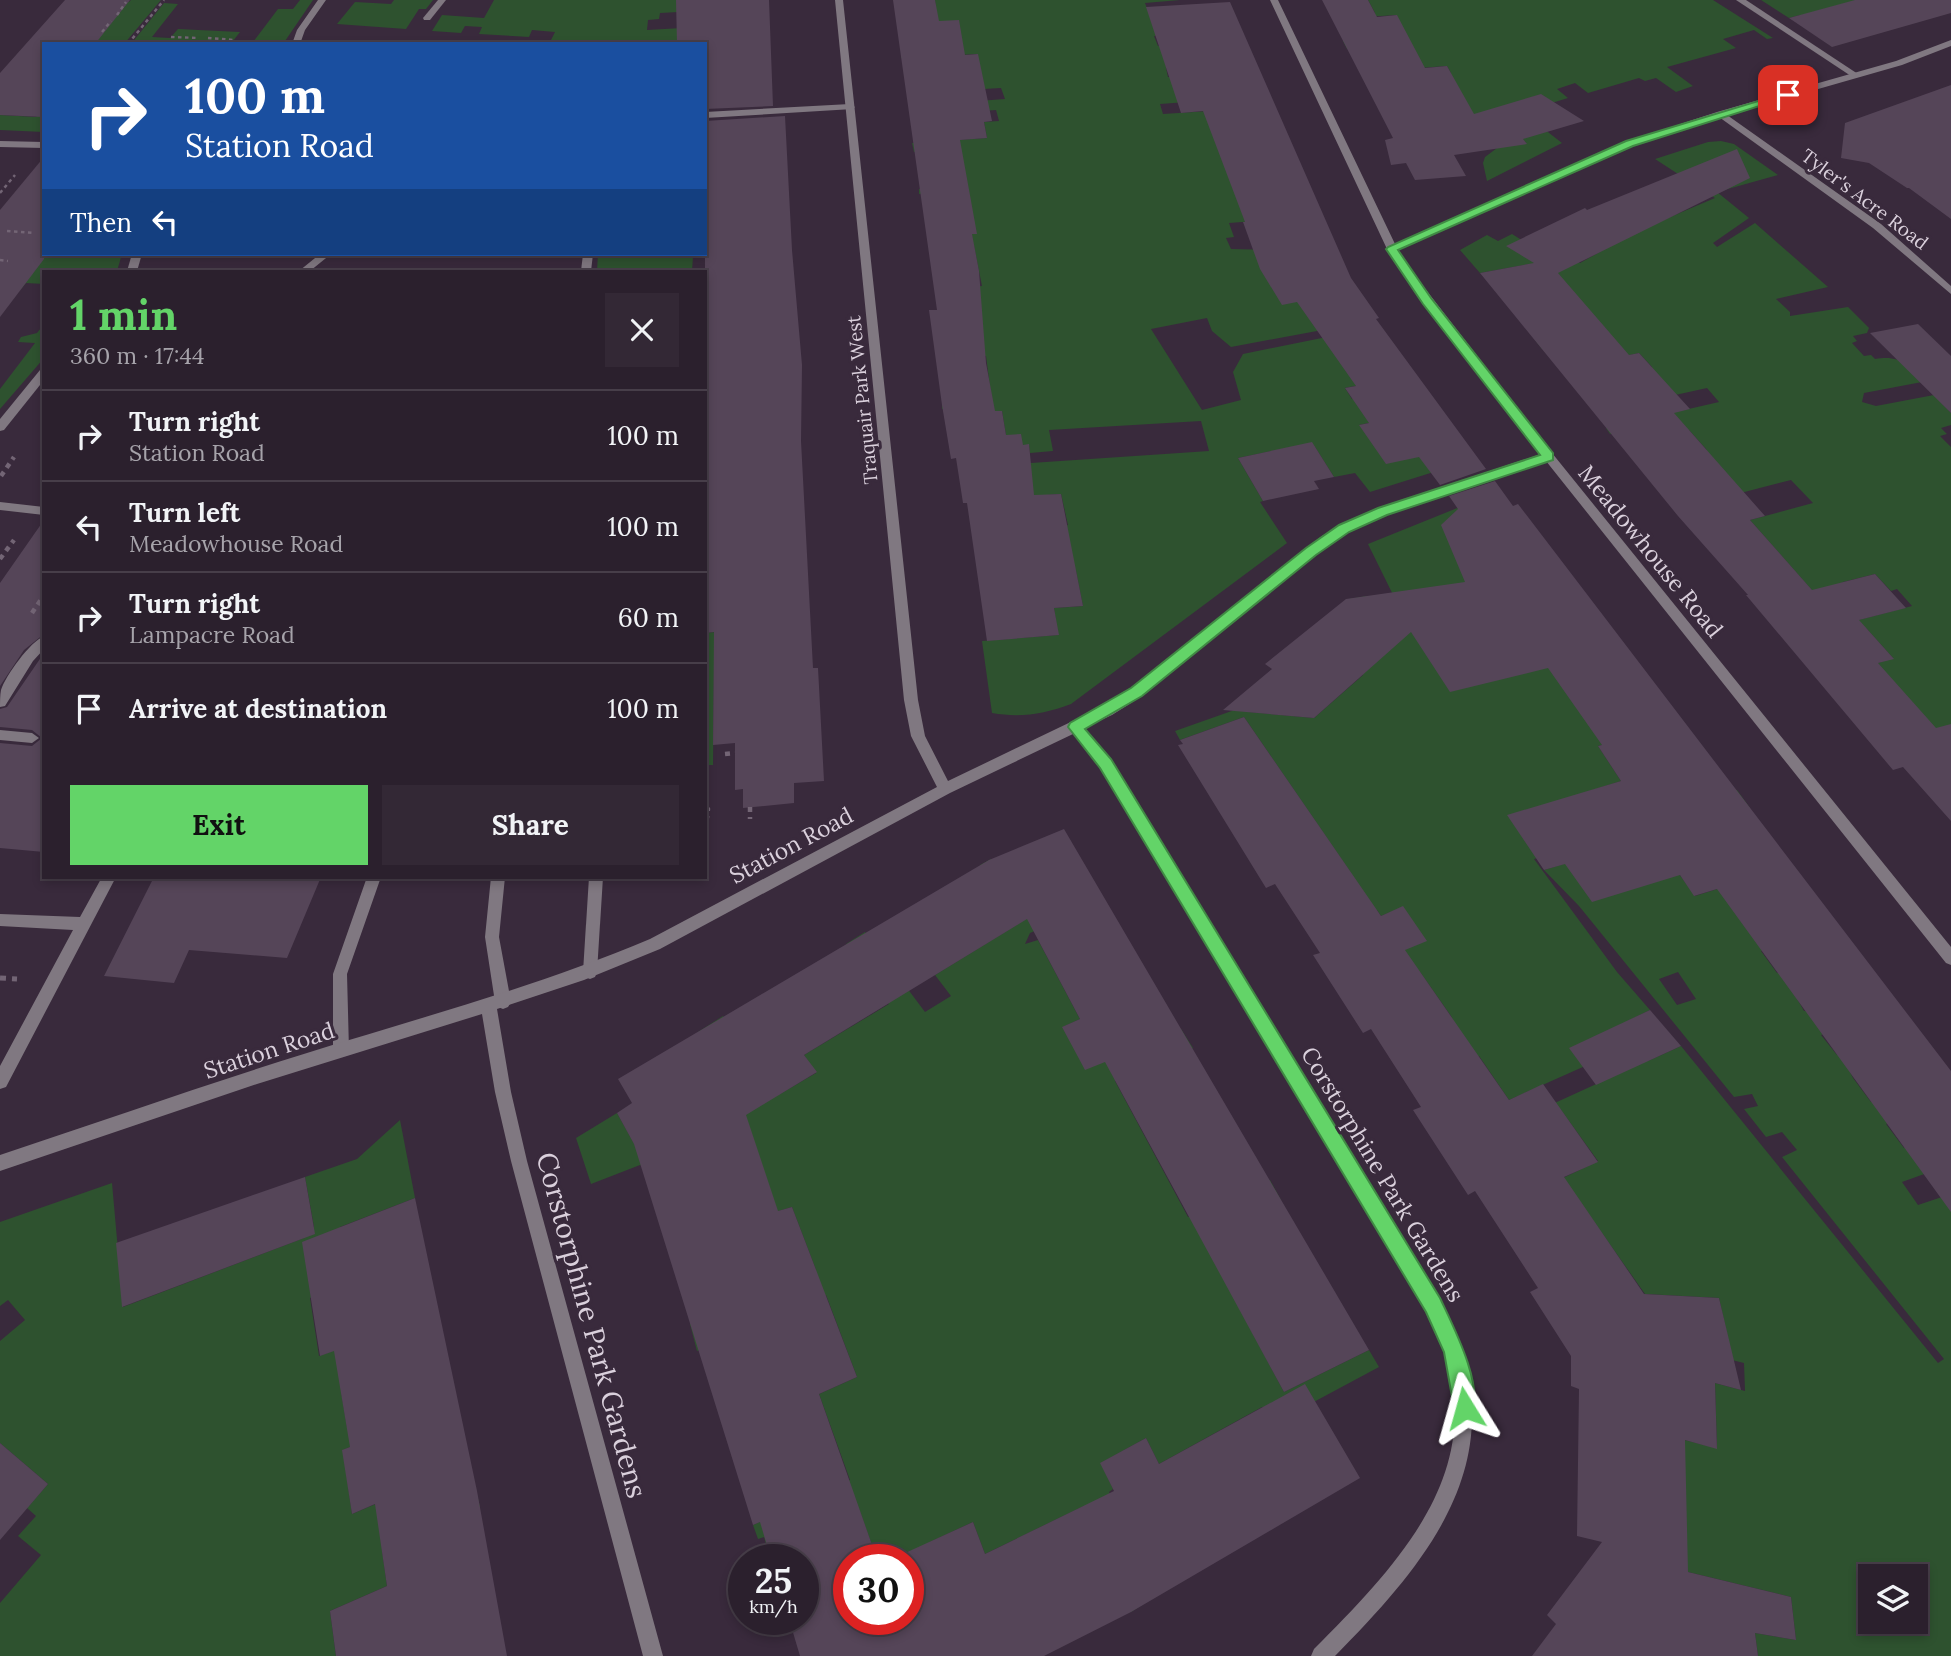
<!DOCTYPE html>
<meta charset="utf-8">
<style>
body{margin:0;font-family:Lora,serif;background:#332835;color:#f1f3f6;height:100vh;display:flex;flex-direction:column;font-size:26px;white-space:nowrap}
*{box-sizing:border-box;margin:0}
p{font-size:23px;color:#a6a3aa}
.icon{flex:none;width:38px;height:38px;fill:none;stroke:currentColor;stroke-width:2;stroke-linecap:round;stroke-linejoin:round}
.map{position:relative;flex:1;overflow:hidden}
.sheet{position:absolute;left:42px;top:270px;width:665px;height:609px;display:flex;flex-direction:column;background:#2b202d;border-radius:0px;box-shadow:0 4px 10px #0003,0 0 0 2px #473e49}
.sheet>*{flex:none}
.guide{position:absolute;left:42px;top:42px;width:665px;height:214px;border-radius:0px;box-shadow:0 4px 10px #0003,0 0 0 2px #473e49;background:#1a4fa0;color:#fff;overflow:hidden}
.tools{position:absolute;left:1858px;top:1564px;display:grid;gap:14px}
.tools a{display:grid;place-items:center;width:70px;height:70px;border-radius:0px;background:#2b202d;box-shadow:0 4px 10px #0003,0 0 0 2px #473e49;font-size:35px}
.speed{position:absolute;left:728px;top:1544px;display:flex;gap:14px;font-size:35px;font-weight:700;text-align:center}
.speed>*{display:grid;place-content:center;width:91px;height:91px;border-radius:50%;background:#2b202d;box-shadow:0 4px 10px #0003,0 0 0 2px #473e49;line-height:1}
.speed small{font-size:18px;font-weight:400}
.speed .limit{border:10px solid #d22;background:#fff;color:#111}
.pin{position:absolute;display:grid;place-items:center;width:60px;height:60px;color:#fff;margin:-30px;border-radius:14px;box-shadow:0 4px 10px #0006}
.me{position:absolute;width:77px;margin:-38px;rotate:352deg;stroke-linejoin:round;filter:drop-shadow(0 0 5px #0008)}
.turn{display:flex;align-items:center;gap:24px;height:147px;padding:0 28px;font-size:32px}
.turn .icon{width:91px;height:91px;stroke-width:2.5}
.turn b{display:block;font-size:49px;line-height:60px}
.then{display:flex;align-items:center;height:66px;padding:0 28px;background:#0003;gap:14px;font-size:26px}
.round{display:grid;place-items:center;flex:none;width:74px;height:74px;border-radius:0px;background:#332835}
.summary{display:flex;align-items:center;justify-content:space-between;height:119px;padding:0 28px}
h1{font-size:42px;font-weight:700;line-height:52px;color:#63d468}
.primary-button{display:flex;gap:14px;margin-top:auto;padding:14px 28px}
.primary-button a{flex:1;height:80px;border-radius:0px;background:#63d468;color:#111;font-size:28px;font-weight:700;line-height:80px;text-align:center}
.primary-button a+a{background:#332835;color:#f1f3f6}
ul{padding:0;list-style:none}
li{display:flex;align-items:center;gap:21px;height:91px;padding:0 28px;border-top:2px solid #473e49}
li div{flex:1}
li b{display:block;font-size:26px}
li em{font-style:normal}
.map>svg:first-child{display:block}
.green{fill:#2e522f;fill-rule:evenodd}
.building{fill:#554558}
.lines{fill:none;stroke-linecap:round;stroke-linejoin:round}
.path-far2{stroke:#736575;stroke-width:2.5;stroke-dasharray:3.5 3.5;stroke-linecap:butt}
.path-far1{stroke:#736575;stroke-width:4.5;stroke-dasharray:5 5;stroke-linecap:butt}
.path{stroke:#736575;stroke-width:5;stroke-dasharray:6 6;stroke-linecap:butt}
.lane{fill:#807881;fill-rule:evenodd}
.street{fill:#807881;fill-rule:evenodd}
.route{fill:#63d468;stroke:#408a44;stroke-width:2}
.labels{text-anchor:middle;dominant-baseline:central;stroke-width:6;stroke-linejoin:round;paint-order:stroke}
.far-street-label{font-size:19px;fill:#dad0dc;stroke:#392a3c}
.street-label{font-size:23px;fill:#dad0dc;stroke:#392a3c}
.near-street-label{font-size:28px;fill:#dad0dc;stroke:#392a3c}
</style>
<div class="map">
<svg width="1951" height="1656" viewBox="0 0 1951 1656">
<rect width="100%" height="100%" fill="#392a3c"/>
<g class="green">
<path d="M131,0H161L124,44H44L111,2H129Z"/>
<path d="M300,0H313L283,44H131L164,3L178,4L152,37L170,38L178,29L240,32L233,41L253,42L278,9H293Z"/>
<path d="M394,0H433L426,9H419L406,29L337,24L355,2L391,4Z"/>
<path d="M494,0H678L697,11L660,13L659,19L648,20L647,30L717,26V39L655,44H549L555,32L532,30L529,37L479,34L482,27L465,26L461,33L432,31L442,15L484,18Z"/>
<path d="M935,0H1180L1145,3L1148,11L1200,33L1154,36L1158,46L1198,44L1254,62L1166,68L1168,77L1210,74L1269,96L1160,104L1163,114L1225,110L1322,216L1229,223L1234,237L1226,238L1231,249L1323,251L1359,290L1317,331L1231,347L1212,331L1207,318L1151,329L1202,410L1241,400L1233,372L1243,354L1381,326L1360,385L1345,388L1352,399L1368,396L1440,408L1359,425L1429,455L1440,470L1370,492L1355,473L1334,477L1315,447H1292L1238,458L1263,501L1260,502L1287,543L1071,704C1045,714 1020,718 992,713L982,641L1058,635L1054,608L1083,606L1076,571L1039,528L1068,525L1061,494L1033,496L958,468L1209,451L1201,421L1049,430L1053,451L1030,453L1029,445H1023L1006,435L1002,411L952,414V408L942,409V405L992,402L986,356L953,358L982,344L936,290L982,286L974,246L946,248L949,192L919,194V189L967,186L936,151L914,152L912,143L987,138L984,122L999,121L996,110L956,113L937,104L1005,99L1001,88L948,91L978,54L901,58V56L956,53L937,21Z"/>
<path d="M1368,0H1713L1773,38L1767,39L1754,30L1723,39L1736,48L1667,67L1693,86L1676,92L1656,78L1645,81L1639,78L1588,93L1575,83L1557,89L1568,98L1545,105L1544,129L1562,143L1487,181L1483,163L1485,157L1497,148L1526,143L1519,135L1447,146L1451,73L1447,66L1406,69L1412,45L1347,49L1343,41L1397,15L1332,19L1375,13Z"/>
<path d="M1761,0H1883L1826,32L1800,15L1789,18Z"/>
<path d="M44,107V132L0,130V115L36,117Z"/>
<path d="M1721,141L1734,144L1778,175L1717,192L1749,218L1713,243L1717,247L1755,223L1828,287L1776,299L1790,312V316L1848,307L1869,328L1867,333L1853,336L1857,341L1852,343L1864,356L1871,355L1875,359C1901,355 1905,364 1922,382L1864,393L1862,402L1876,406L1934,395L1951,413V425L1941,428L1947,434L1940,436L1951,447V740L1874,746L1878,663L1893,658L1866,628L1843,624L1912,606L1897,589L1891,591L1875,574L1843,582L1824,604L1750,520L1813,503L1791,480L1729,496L1706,449L1689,430L1675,433L1665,422L1610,434L1606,428L1719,402L1707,388L1648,401L1652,367L1639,353L1612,359L1542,349L1535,340L1603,327L1530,264L1480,273L1460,250L1487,235L1498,241L1512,234L1544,254L1556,248L1580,263L1637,231L1715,198L1655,159L1708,142Z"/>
<path d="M0,233L44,254H122L117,271H44V284L26,283L21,289Z"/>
<path d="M598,254H733L693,257L692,271H641V268L597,271Z"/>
<path d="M44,324V358L0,409V389L35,343L18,342L21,337L37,333Z"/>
<path d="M1492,494L1684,722L1598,746L1621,781L1590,791L1678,807L1737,790L1750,808L1664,853L1695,896L1733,884L1778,945L1761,951L1777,973L1782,972L1804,1011L1809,1010L1839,1029L1821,1035L1837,1055L1841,1054L1853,1078L1871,1102L1875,1101L1904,1118L1886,1124L1904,1148L1909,1146L1941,1168L1902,1182L1918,1205L1945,1196L1951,1204V1656H1758L1755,1633L1796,1640L1791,1597L1688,1572L1660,1434L1717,1448L1715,1383L1745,1391L1744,1363L1679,1347L1728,1338L1719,1298L1645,1294L1563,1178L1598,1161L1561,1110L1450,1151L1616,1075L1603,1058L1509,1100L1479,1056L1466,1063L1451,1016L1420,972L1352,1001L1403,907L1381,916L1377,910L1365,915L1351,873L1244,717L1180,740L1175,731L1243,707L1249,712L1314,718L1363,675L1349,599L1367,596L1382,627L1399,607L1368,544ZM1558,851L1566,863L1544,870L1579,906L1734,1097L1752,1094L1758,1106L1744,1109L1766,1137L1782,1132L1797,1150L1782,1157L1944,1359L1938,1363L1681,1046L1648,1061L1620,1025L1650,1010L1617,972L1534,859ZM1678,972L1696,999L1677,1005L1659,979ZM1871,1577H1916V1622H1871Z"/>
<path d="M725,631L813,661L714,669L713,765H705V633Z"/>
<path d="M991,859L1046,926L1030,933L1025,944L1038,940L1080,1019L1063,1027L1181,1029L1193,1048L1115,1081L1188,1217L1270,1180L1281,1200L1202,1238L1284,1392L1369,1350L1379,1367L1282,1419L1262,1407L1159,1464L1146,1438L1101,1463L1113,1489L1109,1492L1159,1594L1131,1612L1084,1506L985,1554L973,1522L930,1542L909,1653L897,1619H908V1559H877L859,1509L768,1551L764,1537L758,1539L753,1525L850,1480L819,1394L857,1377L826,1295L697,1351L690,1324L816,1270L792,1207L759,1217L640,1165L591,1184L576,1138L617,1113L640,1154L698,1032L723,1016L765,1079L780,1094L816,1073L804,1055L889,1004L846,944L865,932L925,1012L951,996L935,975L1026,919L980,865Z"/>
<path d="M400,1120L415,1198L340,1227L349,1283L310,1298L319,1356L359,1341L341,1391L347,1427L378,1435L343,1450L352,1514L470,1464L480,1507L382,1550L387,1586L330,1611L336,1656H0V1603L41,1555L18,1536L36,1516L27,1508L48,1484L0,1443V1341L25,1320L8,1300L0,1306V1222L112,1183L123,1307L304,1238L303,1232L314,1227L305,1177L357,1159Z"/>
</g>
<g class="building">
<path d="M65,0H130L95,44H44V117L0,115V73Z"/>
<path d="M676,0H769L773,106L705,109V44H677Z"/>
<path d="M893,0H935L939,21L959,20L965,55L978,54L992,121L984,122L987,138L960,140L977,234H972L979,271L986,363L995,411H1002L1006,435L1021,434L1023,445L1029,444L1034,495L1061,494L1083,606L1054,608L1059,635L987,641L967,503H963L956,458L951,459L942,405L929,310H937Z"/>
<path d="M1322,0H1368L1377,17L1397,15L1425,68L1447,66L1474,114L1541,94L1584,121L1523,139L1527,144L1454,155L1466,176L1415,180L1406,163L1391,165L1385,140L1393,138Z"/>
<path d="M1855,0H1951V13L1832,47L1789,18Z"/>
<path d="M1230,2L1351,278L1379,318L1376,319L1486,469L1440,485L1419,457L1386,464L1359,425L1369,423L1345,388L1356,386L1297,302L1282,305L1260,269L1243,222H1245L1203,111L1181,113L1146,7Z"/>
<path d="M1951,85V219L1909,188H1907L1869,163L1841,158L1845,123Z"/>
<path d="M785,116L792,250L802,365L801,441L813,668H818L824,781L794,783V803L743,808V789L735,790V743L713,745L714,632L705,633V121Z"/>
<path d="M1737,149L1750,178L1558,273L1629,355L1639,353L1690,409L1674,413L1765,516L1750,520L1812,590L1875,574L1906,608L1859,620L1894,659L1878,663L1936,728L1951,724V821L1903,767L1893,770L1746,595H1748L1678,516L1480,273L1534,263L1506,246L1585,208L1587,210Z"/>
<path d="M44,157V259L0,317V210Z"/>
<path d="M1918,324L1951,356V413L1870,333Z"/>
<path d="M1312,442L1334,477L1314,481L1319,489L1263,501L1238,458Z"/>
<path d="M1495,481L1513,506L1518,504L1951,1071V1212L1717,889L1694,896L1680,875L1592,902L1565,864L1544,870L1507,815L1621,781L1598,746L1602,745L1548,668L1450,692L1411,632L1314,718L1223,710L1272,669L1265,664L1346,599L1465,582L1441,525L1458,509L1449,496Z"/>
<path d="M44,520V634L24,650L0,686V583Z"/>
<path d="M44,653V852L0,848V743L32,746L42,738L32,730L0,727V709L7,707Z"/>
<path d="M1244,717L1381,916L1403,906L1427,941L1405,950L1509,1100L1543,1084L1598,1162L1564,1177L1644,1294L1719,1298L1741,1390L1715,1383L1717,1449L1685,1440L1688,1572L1791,1597L1796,1640L1755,1633L1758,1656H1532L1556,1624L1547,1615L1602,1542L1577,1536L1579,1389L1571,1386V1356L1530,1292L1538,1288L1475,1191L1468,1195L1413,1110L1421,1107L1371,1029L1363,1033L1313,955L1320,953L1275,884L1266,888L1178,745L1183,744L1180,740Z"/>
<path d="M1064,829L1369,1350L1284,1392L1105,1062L1085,1070L1062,1027L1080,1019L1027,919L804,1055L817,1072L746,1115L778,1211L792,1207L857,1377L819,1394L877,1559H849V1619H908V1559H892L973,1522L985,1554L1114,1491L1100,1463L1146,1438L1159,1464L1305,1384L1360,1478L1131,1612L1044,1656H800L789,1619H803V1559H771L760,1522L753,1525L634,1144L617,1113L632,1103L618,1079L989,860Z"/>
<path d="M154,877H321L287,958L189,950L174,983L104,976Z"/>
<path d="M1650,1010L1681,1046L1596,1085L1569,1048Z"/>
<path d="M305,1177L315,1234L122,1307L116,1243Z"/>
<path d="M415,1198L477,1491L507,1656H336L330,1611L387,1586L375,1504L352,1514L342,1450L350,1447L334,1351L320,1356L302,1242Z"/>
<path d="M0,1443L48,1484L0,1540Z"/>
</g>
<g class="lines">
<g class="path-far2">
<path d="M117,15L126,2"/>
<path d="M102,32L111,21"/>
<path d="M171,37L199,38"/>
<path d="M208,38L234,40"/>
<path d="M128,44L164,0"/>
<path d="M0,193L15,175"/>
<path d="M7,231L34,233"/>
<path d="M0,260L8,261"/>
</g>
<g class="path-far1">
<path d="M1,476L14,457"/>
<path d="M0,559L14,540"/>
<path d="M32,613L44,595"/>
<path d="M725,754L735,753"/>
<path d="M750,807V819"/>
<path d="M705,810L708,809L707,818"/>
</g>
<path class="path" d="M0,978L17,979"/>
<g class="lane">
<path d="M438,0H446L430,20H424L423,18Z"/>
<path d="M1736,0H1746L1861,76L1854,78Z"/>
<path d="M850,104L855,107L853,109L705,118V112Z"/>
<path d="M320,254H331L310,271H299Z"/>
<path d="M583,254H593L591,271H581Z"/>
<path d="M0,502L44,507V515L0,510Z"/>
<path d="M44,636V649L33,661L5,706L0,707C0,702 0,695 1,690C6,675 30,642 44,636Z"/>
<path d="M0,730L32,733L39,738L32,743L0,740Z"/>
<path d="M102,877H116L6,1087L0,1089V1066L73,930L0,926V914L80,917Z"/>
<path d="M367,877H381L347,974L349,1050L346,1055L341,1057L336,1055L333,1050V974Z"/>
<path d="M491,877H505L499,937L511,1002L508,1007L503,1009L498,1007L495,1002L485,937Z"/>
<path d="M589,877H603L597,972L595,977L590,979L585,977L583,972Z"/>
</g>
<g class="street">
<path d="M318,0H326L305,30L300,44H292L297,30Z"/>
<path d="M835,0H843L918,700L925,736L948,781L1102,707L1132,688L1322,536L1378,508L1541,454L1405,277L1387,249L1270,0H1278L1395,244L1626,142L1717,112L1896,61L1951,40V46L1902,65L1727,115L1881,224L1951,286V294L1873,228L1719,117L1632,146L1398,250L1413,273L1552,453L1951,947V965L1946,963L1546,461L1386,514L1330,542L1142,696L1112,715L1084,728L1111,760L1434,1289C1522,1442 1444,1546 1335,1656H1311L1314,1649C1412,1551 1503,1452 1426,1309L1101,768L1073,734L950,793L660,949L584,980L497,1009L511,1092L527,1161L663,1656H643L511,1161L495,1092L482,1014L257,1084L0,1171V1155C102,1121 204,1085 307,1053C422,1017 539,986 650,939L937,787L911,736L904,700Z"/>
<path d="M0,141L44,142V148L0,147Z"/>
<path d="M132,254H142L137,271H127Z"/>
<path d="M44,369V380L4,430L0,431V419L40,370Z"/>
</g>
</g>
<path class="route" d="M1785,93L1794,95L1633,146L1398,250L1431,298L1553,453V460L1387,515L1349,532L1316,555L1142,696L1085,729L1111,759L1440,1298C1453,1326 1484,1385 1472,1416L1465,1419L1457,1416L1454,1408L1444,1352L1426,1312L1100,768L1068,727L1070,723L1131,688L1306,548L1339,525L1378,508L1540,455L1423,304L1386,249L1388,247L1626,141Z"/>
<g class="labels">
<g class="far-street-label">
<text transform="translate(1865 199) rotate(37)">Tyler's Acre Road</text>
<text transform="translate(862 400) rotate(-96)">Traquair Park West</text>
</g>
<g class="street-label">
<text transform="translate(1651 551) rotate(51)">Meadowhouse Road</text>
<text transform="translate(791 845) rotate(-28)">Station Road</text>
<text transform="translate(269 1050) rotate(-18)">Station Road</text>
<text transform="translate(1383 1174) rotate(59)">Corstorphine Park Gardens</text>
</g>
<g class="near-street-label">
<text transform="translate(592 1325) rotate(75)">Corstorphine Park Gardens</text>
</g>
</g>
</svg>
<div class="tools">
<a><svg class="icon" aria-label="layers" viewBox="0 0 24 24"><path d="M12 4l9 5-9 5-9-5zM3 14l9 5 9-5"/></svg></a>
</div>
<div class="speed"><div>25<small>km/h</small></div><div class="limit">30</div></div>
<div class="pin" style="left:1788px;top:95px;background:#d93025"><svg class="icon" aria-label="arrive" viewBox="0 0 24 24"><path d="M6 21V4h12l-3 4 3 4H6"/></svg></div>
<svg class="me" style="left:1465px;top:1408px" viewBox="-20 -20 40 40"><path d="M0-17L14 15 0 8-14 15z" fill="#63d468" stroke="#fff" stroke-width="4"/></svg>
<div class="guide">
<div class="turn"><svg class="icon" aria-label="right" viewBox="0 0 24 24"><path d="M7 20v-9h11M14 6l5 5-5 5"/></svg><div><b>100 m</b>Station Road</div></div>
<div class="then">Then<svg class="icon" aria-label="left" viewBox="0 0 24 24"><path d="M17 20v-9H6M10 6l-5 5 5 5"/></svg></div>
</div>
<section class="sheet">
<div class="summary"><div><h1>1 min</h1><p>360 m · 17:44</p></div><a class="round"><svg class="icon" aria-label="close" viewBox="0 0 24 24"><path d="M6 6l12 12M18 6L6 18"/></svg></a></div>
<ul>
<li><svg class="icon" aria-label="right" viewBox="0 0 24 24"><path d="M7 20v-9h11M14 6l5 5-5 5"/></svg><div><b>Turn right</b><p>Station Road</p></div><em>100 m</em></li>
<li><svg class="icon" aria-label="left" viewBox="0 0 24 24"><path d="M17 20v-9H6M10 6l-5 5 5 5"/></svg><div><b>Turn left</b><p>Meadowhouse Road</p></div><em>100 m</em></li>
<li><svg class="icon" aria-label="right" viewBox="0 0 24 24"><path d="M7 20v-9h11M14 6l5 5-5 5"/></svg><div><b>Turn right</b><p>Lampacre Road</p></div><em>60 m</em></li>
<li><svg class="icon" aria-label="arrive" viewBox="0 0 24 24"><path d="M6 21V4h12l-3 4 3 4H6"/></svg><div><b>Arrive at destination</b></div><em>100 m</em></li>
</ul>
<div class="primary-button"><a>Exit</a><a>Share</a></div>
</section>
</div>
